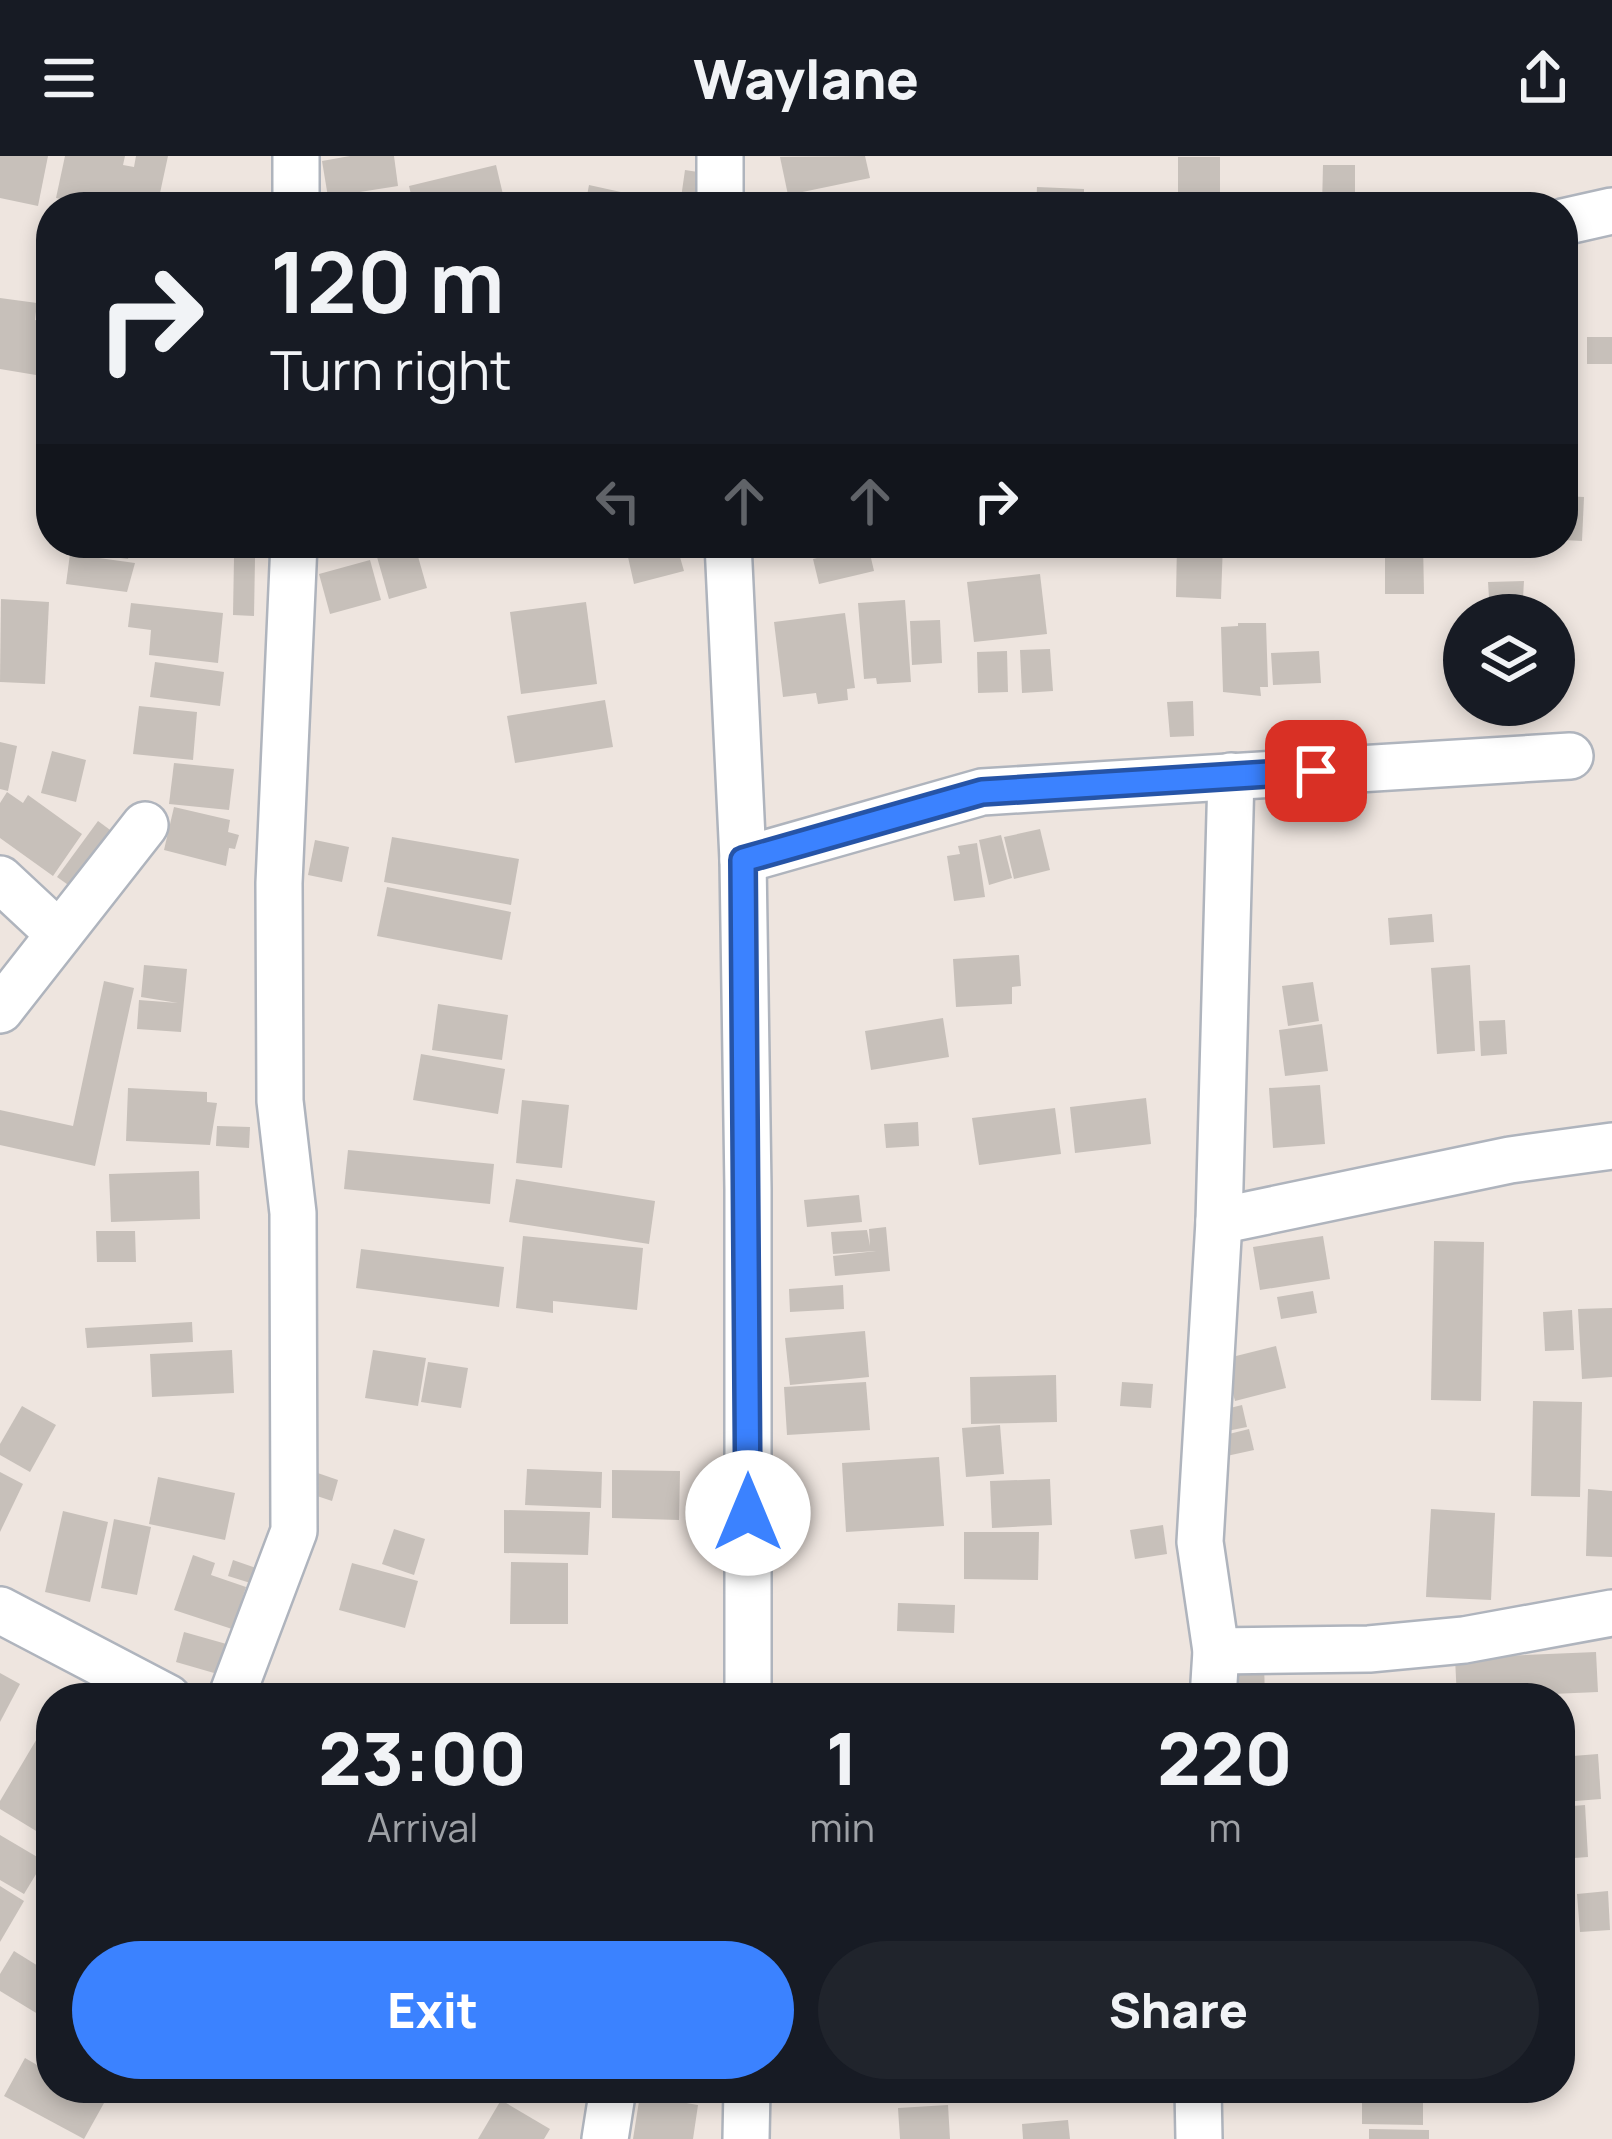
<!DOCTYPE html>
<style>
body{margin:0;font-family:Manrope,sans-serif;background:#20242c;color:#f1f3f6;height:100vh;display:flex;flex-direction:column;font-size:45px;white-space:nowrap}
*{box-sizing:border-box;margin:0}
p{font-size:39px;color:#9ea1a6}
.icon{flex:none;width:66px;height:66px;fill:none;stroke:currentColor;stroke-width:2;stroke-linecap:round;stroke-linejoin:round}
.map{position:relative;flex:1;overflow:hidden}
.panel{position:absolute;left:36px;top:1527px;width:1539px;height:420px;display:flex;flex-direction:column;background:#171b24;border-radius:48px;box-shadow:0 6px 18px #0003}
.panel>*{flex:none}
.banner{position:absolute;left:36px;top:36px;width:1542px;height:366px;border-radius:48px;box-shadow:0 6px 18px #0003;background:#171b24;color:#f1f3f6;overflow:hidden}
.buttons{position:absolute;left:1443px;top:438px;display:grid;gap:24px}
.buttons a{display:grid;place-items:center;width:132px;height:132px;border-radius:50%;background:#171b24;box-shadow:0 6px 18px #0003;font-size:60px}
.pin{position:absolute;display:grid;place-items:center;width:102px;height:102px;color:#fff;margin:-51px;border-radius:24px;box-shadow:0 6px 18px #0006}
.me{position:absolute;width:132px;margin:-66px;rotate:0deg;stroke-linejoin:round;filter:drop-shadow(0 0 9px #0008)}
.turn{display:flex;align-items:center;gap:42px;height:252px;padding:0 36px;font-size:54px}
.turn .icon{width:156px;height:156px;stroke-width:2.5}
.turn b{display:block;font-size:84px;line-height:102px}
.lanes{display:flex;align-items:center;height:114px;padding:0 36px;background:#0003;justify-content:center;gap:60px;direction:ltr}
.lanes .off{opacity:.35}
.eta{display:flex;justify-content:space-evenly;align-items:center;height:204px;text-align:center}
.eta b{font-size:72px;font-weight:800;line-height:84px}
.cta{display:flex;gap:24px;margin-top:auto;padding:24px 36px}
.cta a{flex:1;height:138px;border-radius:72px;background:#3b82ff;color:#fff;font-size:48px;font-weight:800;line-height:138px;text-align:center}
.cta a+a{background:#20242c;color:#f1f3f6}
header{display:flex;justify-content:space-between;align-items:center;height:156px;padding:0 36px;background:#171b24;font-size:54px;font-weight:800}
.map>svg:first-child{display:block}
.building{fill:#c7c0ba}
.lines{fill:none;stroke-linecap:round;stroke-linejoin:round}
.minor-casing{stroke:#afb4bd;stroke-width:50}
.minor{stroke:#fff;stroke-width:45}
.route-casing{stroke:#2654a6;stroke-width:30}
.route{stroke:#3b82ff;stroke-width:21}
</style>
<header><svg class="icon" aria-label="menu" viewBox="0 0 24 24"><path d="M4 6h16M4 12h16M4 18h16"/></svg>Waylane<svg class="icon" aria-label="share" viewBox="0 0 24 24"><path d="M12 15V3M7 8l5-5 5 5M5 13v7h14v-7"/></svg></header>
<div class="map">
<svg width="1612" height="1983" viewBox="0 0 1612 1983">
<rect width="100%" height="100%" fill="#eee5df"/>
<g class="building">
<path d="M0,0H48L38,50L0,42Z"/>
<path d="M65,0H125L123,9L134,11L136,0H168L157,51H98L56,42Z"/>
<path d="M350,0H394L398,30L328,41L322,5Z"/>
<path d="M865,0L870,22L788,39L780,1Z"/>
<path d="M1178,1H1220V51H1193V38H1178Z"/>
<path d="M496,9L505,47L488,51H414L409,30Z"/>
<path d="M1323,9H1355V51H1322Z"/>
<path d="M685,14L711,18L707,51L585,50L589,29L680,49Z"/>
<path d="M1037,31L1084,33V51H1036Z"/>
<path d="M391,37L395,51H343V50Z"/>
<path d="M0,142L37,147L35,164L43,165L36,219L0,213Z"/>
<rect x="1587" y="181" width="25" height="27"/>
<path d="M1563,340L1584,341L1582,385L1563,384Z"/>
<path d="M77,387H131L128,403L76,396Z"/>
<path d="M514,387H561V388L518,400Z"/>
<path d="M629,387H676L684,415L634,428L628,401L632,400Z"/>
<path d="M1177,387H1223L1221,443L1176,441Z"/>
<path d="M1385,387H1423L1424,438H1385Z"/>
<path d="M868,389L874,415L819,428L813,403Z"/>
<path d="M415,390L427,432L389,443L377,401Z"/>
<path d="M70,398L135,407L127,436L66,428Z"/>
<path d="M234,402H255L254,460L233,459Z"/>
<path d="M370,404L381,444L330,458L319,418Z"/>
<path d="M1040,418L1047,478L974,486L967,426Z"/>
<path d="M1524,425L1522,459H1490L1488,426Z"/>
<path d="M1,443L49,446L45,528L0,526Z"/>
<path d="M905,444L911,526L877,528L876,522L864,523L858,447Z"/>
<path d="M586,446L597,528L521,538L510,456Z"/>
<path d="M131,447L223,457L218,507L149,499L151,474L128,471Z"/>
<path d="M845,457L855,532L847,533L848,544L818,548L816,537L783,541L774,466Z"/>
<path d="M940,464L942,507L912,509L910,465Z"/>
<path d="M1238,467H1266L1268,531H1260L1261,540L1223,536L1221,471L1238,470Z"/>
<path d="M1050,493L1053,535L1022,537L1020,494Z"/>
<path d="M1007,495L1008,536L978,537L977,496Z"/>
<path d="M1319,495L1321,527L1273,529L1271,497Z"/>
<path d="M155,506L224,516L220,550L150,541Z"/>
<path d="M605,544L613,591L515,607L507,560Z"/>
<path d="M1193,545L1194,580L1170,581L1167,546Z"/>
<path d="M139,550L197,556L193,604L133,598Z"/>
<path d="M0,586L17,590L8,635L0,633Z"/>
<path d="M52,595L86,604L76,646L41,637Z"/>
<path d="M174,607L234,613L229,654L169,648Z"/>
<path d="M7,636L23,647L28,639L82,678L53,720L0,682V647Z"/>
<path d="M174,651L230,664L228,676L239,679L235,693L229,692L226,710L164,694Z"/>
<path d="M98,665L121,682L81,738L57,721Z"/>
<path d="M1040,673L1050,714L1014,723L1004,681Z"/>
<path d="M1001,679L1012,722L989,729L979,684Z"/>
<path d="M392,681L519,703L511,749L384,726Z"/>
<path d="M315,684L349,691L342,726L308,719Z"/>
<path d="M977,687L985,741L954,745L947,700L960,698L958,690Z"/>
<path d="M387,731L511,756L502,804L377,780Z"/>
<path d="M1432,758L1434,786L1390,789L1388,762Z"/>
<path d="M1019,799L1021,830L1012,831V848L956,851L953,803Z"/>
<path d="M144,809L187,813L181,876L137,873L139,844L178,847L141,841Z"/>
<path d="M1470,809L1475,895L1437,898L1431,812Z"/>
<path d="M104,825L134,832L95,1010L0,989V954L73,970Z"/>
<path d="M1313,826L1319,865L1288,870L1282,830Z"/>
<path d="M438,848L508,859L502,904L432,894Z"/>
<path d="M943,862L949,901L871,914L865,875Z"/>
<path d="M1505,864L1507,898L1481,900L1479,865Z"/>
<path d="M1322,868L1328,915L1285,920L1279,874Z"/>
<path d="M421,898L505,913L498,958L413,944Z"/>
<path d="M1320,929L1325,988L1273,992L1269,932Z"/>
<path d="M128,932L207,936V946L217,947L210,989L126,985Z"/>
<path d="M1146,942L1151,988L1075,997L1070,951Z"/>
<path d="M522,944L569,949L562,1012L516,1007Z"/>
<path d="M1055,952L1061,998L979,1009L972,962Z"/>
<path d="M918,966L919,990L886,992L884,968Z"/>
<path d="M217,970L250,971L249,992L216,990Z"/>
<path d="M348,994L494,1008L490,1048L344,1033Z"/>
<path d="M199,1015L200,1063L111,1066L109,1018Z"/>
<path d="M516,1023L655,1045L649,1088L509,1066Z"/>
<path d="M859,1039L862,1066L807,1071L804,1044Z"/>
<path d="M886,1071L890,1115L835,1120L833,1100L876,1095L833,1098L831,1076L867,1074L870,1090L869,1073Z"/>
<path d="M96,1075H135L136,1106H97Z"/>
<path d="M523,1080L643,1092L637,1154L553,1145V1157L516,1152Z"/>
<path d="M1323,1080L1330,1123L1260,1134L1253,1091Z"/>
<path d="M1434,1085L1484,1086L1481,1245L1431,1244Z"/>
<path d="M361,1093L504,1111L499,1151L356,1132Z"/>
<path d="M843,1129L844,1153L790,1156L789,1133Z"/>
<path d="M1313,1135L1317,1157L1281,1163L1277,1141Z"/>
<path d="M1612,1152V1221L1582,1223L1578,1153Z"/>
<path d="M1572,1154L1574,1194L1545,1195L1543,1156Z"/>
<path d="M192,1166L193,1186L87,1192L85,1172Z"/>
<path d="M865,1175L869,1221L790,1229L785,1182Z"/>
<path d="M1276,1190L1286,1232L1235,1245L1224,1203Z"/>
<path d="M232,1194L234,1237L152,1241L150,1198Z"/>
<path d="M373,1194L426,1202L418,1250L365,1242Z"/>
<path d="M428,1206L468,1212L461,1252L421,1246Z"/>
<path d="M1056,1219L1057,1266L971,1268L970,1221Z"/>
<path d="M866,1226L870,1274L787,1279L784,1231Z"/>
<path d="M1122,1226L1153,1228L1151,1252L1120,1250Z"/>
<path d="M1533,1245L1582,1246L1580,1341L1531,1340Z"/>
<path d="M1242,1249L1247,1271L1227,1275L1222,1254Z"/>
<path d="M22,1250L56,1269L30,1316L0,1299V1288Z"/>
<path d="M1000,1269L1004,1318L966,1321L962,1272Z"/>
<path d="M1249,1273L1254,1294L1222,1301L1217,1281Z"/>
<path d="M939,1301L944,1370L846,1376L842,1307Z"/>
<path d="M306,1313L338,1324L332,1345L299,1334Z"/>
<path d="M527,1313L602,1316L601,1352L525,1349Z"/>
<path d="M612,1314L680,1315L679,1364L612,1362Z"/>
<path d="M0,1316L23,1328L0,1376Z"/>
<path d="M158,1321L235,1337L225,1384L149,1368Z"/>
<path d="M1050,1323L1052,1369L992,1372L990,1325Z"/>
<path d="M789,1331L793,1381L764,1383L760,1333Z"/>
<path d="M1588,1333L1612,1335V1401L1586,1400Z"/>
<path d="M1431,1353L1495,1357L1491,1444L1426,1441Z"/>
<path d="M504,1354L590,1356L588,1399L504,1397Z"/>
<path d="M63,1355L108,1366L90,1446L45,1436Z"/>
<path d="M114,1363L151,1371L137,1439L101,1432Z"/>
<path d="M1163,1369L1167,1398L1135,1403L1130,1374Z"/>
<path d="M394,1373L425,1383L414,1419L382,1408Z"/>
<path d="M964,1376H1039L1038,1424L964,1423Z"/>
<path d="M193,1399L215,1407L211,1419L246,1431L232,1473L174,1454Z"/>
<path d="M233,1404L265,1415L260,1430L228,1420Z"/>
<path d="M511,1406L568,1407V1468H510Z"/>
<path d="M352,1407L418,1425L405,1472L339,1454Z"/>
<path d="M898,1447L955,1449L954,1477L897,1475Z"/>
<path d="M184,1476L230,1489L221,1519L176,1506Z"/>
<path d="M1596,1496L1598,1536L1457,1542L1455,1502Z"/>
<path d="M1231,1508H1264L1265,1542H1232Z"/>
<path d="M0,1517L20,1528L0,1566Z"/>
<path d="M91,1530L111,1542H57L64,1531L84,1542Z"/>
<rect x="859" y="1537" width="91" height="5"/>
<path d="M51,1559V1684L0,1653V1645Z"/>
<path d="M1598,1598L1601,1643L1563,1646L1560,1601Z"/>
<path d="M1585,1649L1588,1701L1560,1703V1651Z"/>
<path d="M0,1679L44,1705L24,1738L0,1724Z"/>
<path d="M0,1730L24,1745L0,1786Z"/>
<path d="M1608,1735L1610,1774L1580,1776L1577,1738Z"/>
<path d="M14,1795L51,1818V1866L0,1835V1818Z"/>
<path d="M25,1902L51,1917V1932H78L104,1947L84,1983L4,1940Z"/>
<path d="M1362,1932H1423V1969L1362,1968Z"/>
<path d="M640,1939L698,1949L693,1983H633Z"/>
<path d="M501,1944L550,1973L544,1983H478Z"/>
<path d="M948,1949L950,1983H900L898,1952Z"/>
<path d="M1068,1964L1070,1983H1023L1022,1968Z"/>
<path d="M1369,1973L1429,1974V1983H1369Z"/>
</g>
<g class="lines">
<g class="minor-casing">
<g id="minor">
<path d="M296,51V0"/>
<path d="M720,51V0"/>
<path d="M1563,66L1612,55"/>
<path d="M728,387L743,704L748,1033V1542"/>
<path d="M743,704L982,636L1570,600"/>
<path d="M0,723L59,778"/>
<path d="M0,854L145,669"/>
<path d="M1219,1065L1510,1004L1612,990"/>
<path d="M0,1454L168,1542"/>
<path d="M1216,1495L1369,1493L1464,1484L1612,1457"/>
<path d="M231,1542L294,1375L293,1057L280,945L279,727L294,387"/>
<path d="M1213,1542L1216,1495L1200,1386L1219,1065L1231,620"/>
<path d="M1198,1932L1199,1983"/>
<path d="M605,1983L613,1932"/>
<path d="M746,1983L747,1932"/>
</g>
</g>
<use href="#minor" class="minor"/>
</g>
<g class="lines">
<g class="route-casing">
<path id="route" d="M748,1357L743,704L982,636L1316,615"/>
</g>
<use href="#route" class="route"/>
</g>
</svg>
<div class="buttons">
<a><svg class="icon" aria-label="layers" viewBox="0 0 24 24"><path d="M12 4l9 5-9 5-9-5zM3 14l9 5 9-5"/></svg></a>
</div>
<div class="pin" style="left:1316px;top:615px;background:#d93025"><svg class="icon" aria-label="arrive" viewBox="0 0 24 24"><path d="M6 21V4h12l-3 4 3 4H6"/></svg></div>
<svg class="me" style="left:748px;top:1357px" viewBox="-20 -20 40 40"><circle r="19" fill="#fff"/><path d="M0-13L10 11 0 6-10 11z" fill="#3b82ff"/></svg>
<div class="banner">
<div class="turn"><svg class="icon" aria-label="right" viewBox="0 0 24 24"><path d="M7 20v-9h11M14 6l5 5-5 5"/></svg><div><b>120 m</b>Turn right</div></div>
<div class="lanes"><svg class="icon off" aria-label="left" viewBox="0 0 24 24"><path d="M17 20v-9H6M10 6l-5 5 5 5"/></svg><svg class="icon off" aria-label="ahead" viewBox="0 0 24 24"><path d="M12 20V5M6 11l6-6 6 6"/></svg><svg class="icon off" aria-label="ahead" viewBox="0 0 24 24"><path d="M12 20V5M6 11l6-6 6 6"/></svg><svg class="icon" aria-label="right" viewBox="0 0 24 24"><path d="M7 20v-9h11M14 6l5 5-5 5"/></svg></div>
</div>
<section class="panel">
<div class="eta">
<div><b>23:00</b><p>Arrival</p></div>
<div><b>1</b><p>min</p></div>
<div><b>220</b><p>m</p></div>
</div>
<div class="cta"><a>Exit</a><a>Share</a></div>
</section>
</div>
